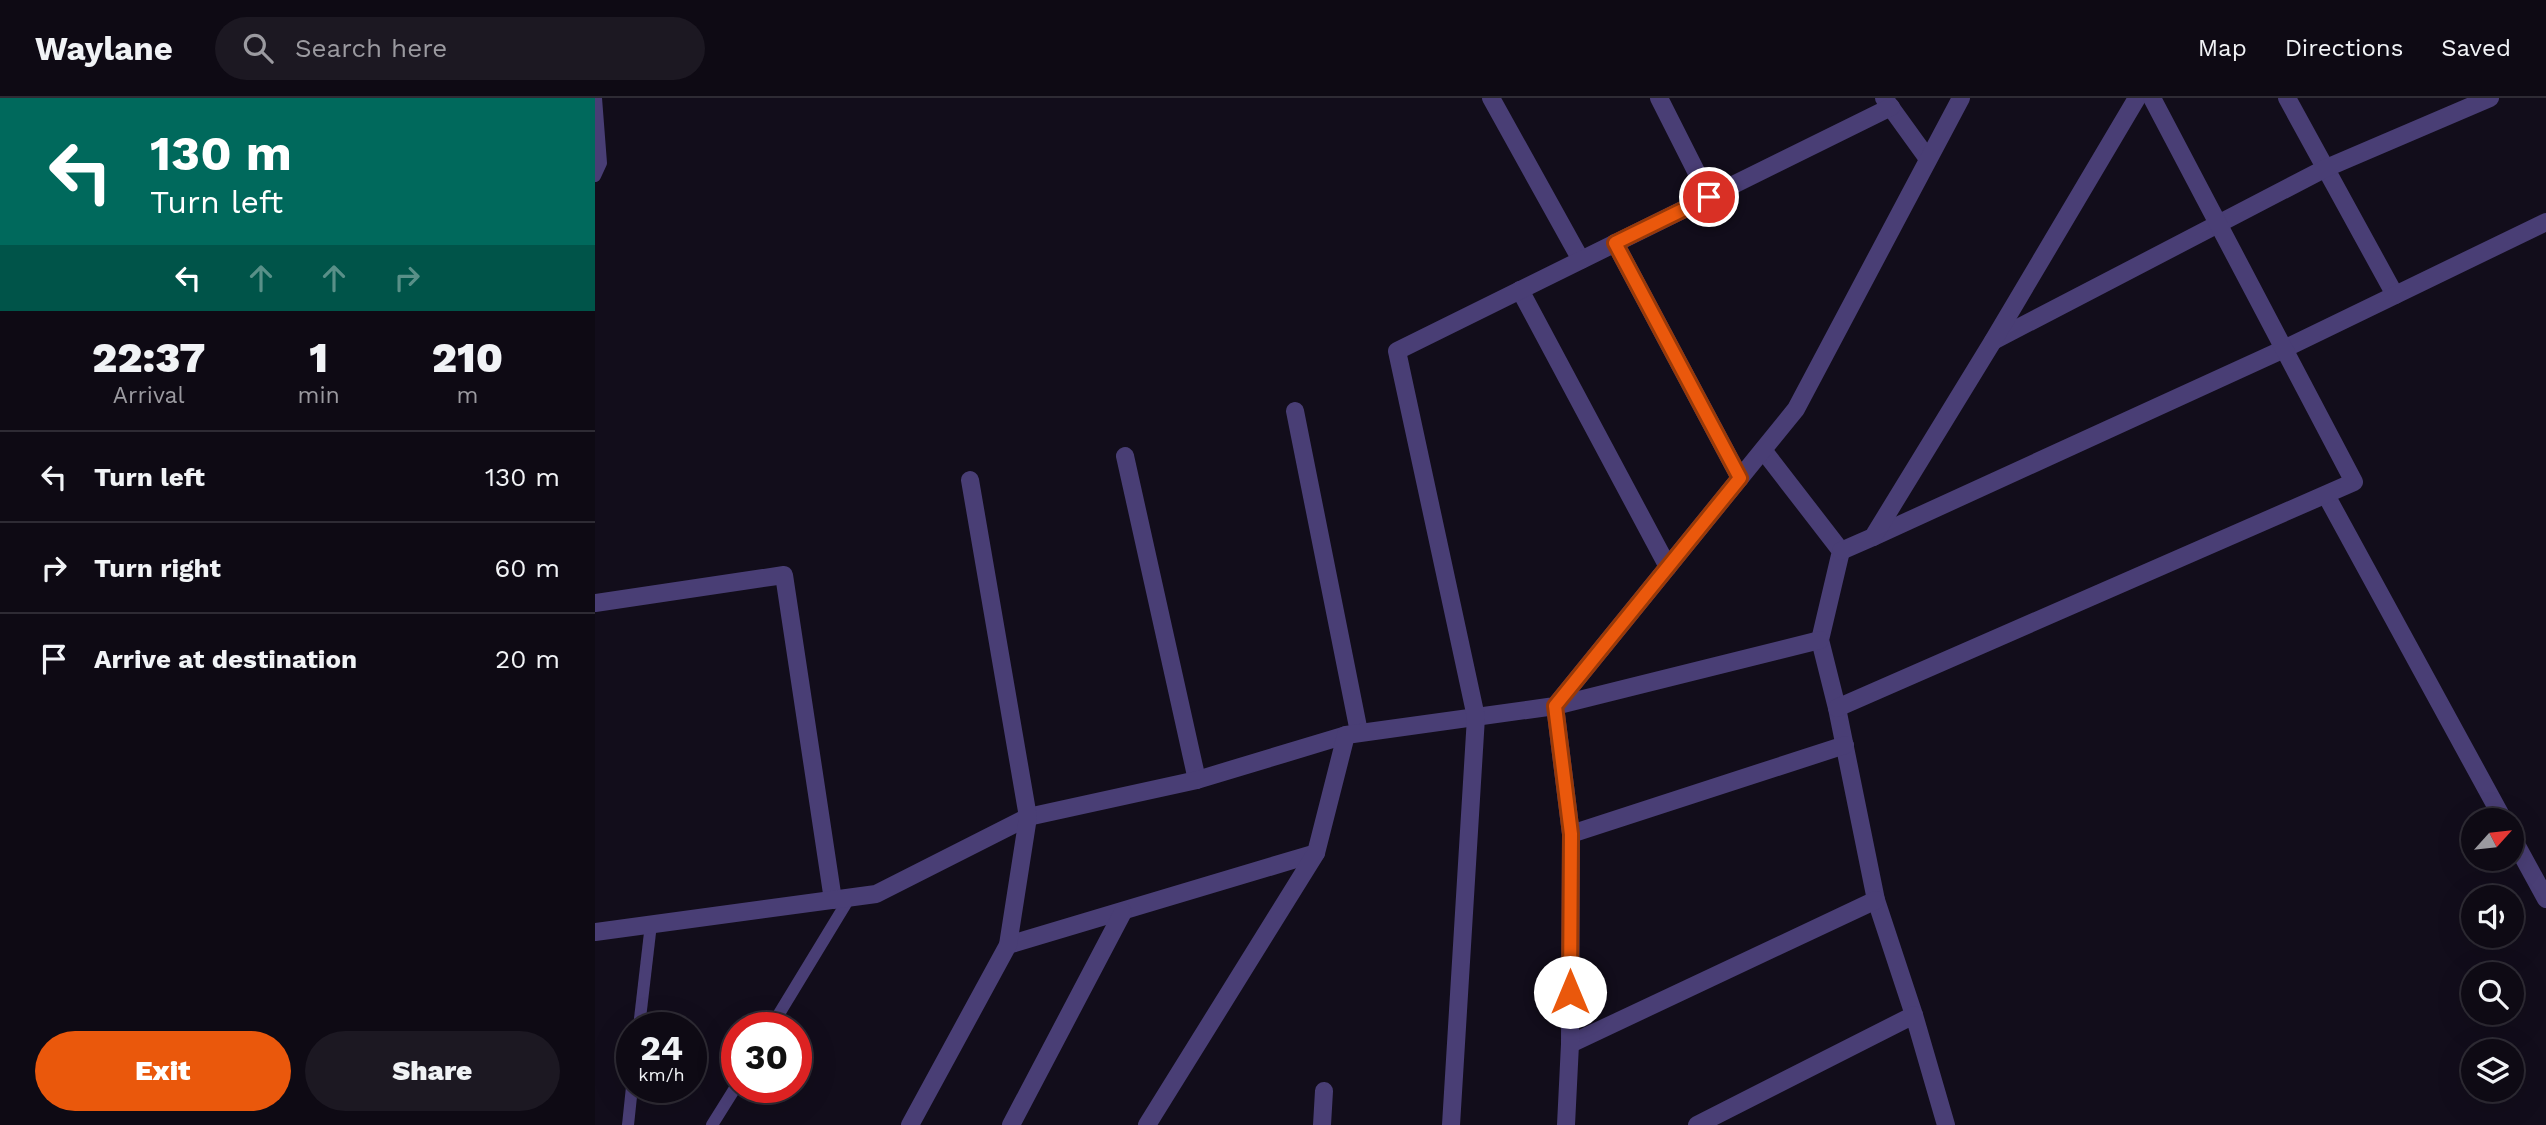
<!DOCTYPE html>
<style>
body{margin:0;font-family:"Work Sans",sans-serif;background:#1c1822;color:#f1f3f6;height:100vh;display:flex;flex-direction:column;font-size:26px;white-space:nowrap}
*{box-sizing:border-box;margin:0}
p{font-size:23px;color:#9b9aa0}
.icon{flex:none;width:38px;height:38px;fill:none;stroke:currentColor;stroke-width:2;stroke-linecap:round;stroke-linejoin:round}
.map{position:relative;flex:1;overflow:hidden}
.side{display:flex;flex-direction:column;background:#0e0a14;width:595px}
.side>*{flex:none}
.banner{background:#00695c;color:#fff;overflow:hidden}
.needle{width:46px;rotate:63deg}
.tools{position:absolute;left:1866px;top:710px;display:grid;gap:14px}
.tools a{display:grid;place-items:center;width:63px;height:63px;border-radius:50%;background:#0e0a14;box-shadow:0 7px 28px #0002,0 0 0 2px #2e2b34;font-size:35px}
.speed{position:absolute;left:21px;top:914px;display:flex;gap:14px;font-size:35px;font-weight:700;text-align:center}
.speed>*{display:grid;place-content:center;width:91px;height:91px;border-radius:50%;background:#0e0a14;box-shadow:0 7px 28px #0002,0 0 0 2px #2e2b34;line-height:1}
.speed small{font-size:18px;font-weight:400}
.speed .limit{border:10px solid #d22;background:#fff;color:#111}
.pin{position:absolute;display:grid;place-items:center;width:60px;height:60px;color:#fff;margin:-30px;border:4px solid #fff;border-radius:50%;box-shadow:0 2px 7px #0007}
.me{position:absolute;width:77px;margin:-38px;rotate:0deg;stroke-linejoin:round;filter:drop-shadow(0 0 5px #0008)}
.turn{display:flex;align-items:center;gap:24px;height:147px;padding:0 35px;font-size:32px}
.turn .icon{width:91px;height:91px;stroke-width:2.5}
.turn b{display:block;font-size:49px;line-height:60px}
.lanes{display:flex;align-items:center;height:66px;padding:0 35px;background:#0003;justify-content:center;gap:35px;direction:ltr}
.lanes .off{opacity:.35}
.eta{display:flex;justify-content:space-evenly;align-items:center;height:119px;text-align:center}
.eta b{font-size:42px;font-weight:800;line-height:49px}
.action{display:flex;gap:14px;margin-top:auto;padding:14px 35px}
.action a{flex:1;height:80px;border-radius:42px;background:#ea580c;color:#fff;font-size:28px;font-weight:800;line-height:80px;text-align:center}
.action a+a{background:#1c1822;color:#f1f3f6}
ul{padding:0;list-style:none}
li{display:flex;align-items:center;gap:21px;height:91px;padding:0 35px;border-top:2px solid #2e2b34}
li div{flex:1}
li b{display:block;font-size:26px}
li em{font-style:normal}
header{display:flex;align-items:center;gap:42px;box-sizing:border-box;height:98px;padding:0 35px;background:#0e0a14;border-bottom:2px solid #2e2b34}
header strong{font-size:33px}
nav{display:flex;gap:38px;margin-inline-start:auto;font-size:24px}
.search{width:490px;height:63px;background:#1c1822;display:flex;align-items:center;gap:18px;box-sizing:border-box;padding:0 24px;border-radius:38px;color:#9b9aa0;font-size:26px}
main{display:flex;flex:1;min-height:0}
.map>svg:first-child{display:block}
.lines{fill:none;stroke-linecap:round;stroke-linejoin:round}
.service{stroke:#493e75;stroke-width:12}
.minor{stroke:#493e75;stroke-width:18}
.route-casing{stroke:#983908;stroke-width:18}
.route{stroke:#ea580c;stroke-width:12}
</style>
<header>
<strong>Waylane</strong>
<div class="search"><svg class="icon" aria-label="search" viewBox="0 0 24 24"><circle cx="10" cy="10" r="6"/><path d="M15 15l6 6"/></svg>Search here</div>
<nav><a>Map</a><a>Directions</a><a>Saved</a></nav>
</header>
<main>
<section class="side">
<div class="banner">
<div class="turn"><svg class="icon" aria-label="left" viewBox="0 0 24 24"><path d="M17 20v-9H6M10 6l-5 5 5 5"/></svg><div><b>130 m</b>Turn left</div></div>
<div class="lanes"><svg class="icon" aria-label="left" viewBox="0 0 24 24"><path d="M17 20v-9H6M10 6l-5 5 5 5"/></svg><svg class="icon off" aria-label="ahead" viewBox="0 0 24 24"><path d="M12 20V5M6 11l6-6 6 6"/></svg><svg class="icon off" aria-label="ahead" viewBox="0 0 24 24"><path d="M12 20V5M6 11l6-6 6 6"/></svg><svg class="icon off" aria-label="right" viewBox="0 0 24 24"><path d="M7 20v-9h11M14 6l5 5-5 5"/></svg></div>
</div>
<div class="eta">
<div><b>22:37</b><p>Arrival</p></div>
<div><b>1</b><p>min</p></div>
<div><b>210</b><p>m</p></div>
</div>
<ul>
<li><svg class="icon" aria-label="left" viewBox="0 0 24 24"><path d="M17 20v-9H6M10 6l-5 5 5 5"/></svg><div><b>Turn left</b></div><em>130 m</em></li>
<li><svg class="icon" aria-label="right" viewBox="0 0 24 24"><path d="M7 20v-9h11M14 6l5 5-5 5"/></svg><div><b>Turn right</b></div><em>60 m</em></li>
<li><svg class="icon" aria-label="arrive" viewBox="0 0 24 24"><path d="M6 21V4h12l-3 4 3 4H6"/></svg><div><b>Arrive at destination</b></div><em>20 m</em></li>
</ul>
<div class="action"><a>Exit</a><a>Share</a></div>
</section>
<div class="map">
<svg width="1951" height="1027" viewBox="0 0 1951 1027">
<rect width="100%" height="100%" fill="#120d1b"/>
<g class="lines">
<g class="service">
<path d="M0,78L6,65L1,0"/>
<path d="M44,929L56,826"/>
<path d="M176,929L255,799"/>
<path d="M33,1027L37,989"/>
<path d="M117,1027L142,987"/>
</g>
<g class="minor">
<path d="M896,0L986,162"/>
<path d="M1064,0L1114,99"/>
<path d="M1289,0L1333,61"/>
<path d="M1692,0L1800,197"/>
<path d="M1020,145L1145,380"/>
<path d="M925,192L1073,469"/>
<path d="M1398,243L1729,71L1895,0"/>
<path d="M700,313L764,634"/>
<path d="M1168,352L1246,453L1225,542L1242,610L1281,802L1319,917"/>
<path d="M530,358L602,682"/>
<path d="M1731,397L1909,723"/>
<path d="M1278,439L1689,251L1951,124"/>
<path d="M1246,453L1278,439L1398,243L1542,0"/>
<path d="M0,505L189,477L238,802"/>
<path d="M1242,610L1759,384L1557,0"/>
<path d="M976,736L1250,647"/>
<path d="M1916,737L1951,801"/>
<path d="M0,834L281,796L433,719L602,682L751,637"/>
<path d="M413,847L721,755"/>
<path d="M975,946L1281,802"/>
<path d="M315,1027L413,847L433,719L375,382"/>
<path d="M416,1027L528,814"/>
<path d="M552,1027L721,755L751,637L960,608L1201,311L1366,0"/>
<path d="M727,1027L729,993"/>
<path d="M856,1027L881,619L802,253L1296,9"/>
<path d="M971,1027L975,946L976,736L960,608L1225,542"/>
<path d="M1102,1027L1319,917L1351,1027"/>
</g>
</g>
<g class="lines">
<g class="route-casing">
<path id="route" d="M975,894L976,736L960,608L1145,380L1020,145L1114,99"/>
</g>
<use href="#route" class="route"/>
</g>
</svg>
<div class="tools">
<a><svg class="needle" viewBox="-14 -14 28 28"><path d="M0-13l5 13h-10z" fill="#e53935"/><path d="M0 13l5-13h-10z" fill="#9b9aa0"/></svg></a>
<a><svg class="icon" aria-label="sound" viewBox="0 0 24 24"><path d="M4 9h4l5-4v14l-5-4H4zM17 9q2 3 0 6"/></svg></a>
<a><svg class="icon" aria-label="search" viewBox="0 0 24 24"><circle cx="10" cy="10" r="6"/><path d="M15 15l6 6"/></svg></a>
<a><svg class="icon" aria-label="layers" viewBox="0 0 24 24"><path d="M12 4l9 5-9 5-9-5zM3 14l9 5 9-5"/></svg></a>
</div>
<div class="speed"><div>24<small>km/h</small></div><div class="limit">30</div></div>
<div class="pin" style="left:1114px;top:99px;background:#d93025"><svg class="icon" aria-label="arrive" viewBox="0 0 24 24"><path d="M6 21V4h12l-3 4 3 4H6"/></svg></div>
<svg class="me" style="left:975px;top:894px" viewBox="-20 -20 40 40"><circle r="19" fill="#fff"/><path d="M0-13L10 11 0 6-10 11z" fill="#ea580c"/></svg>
</div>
</main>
